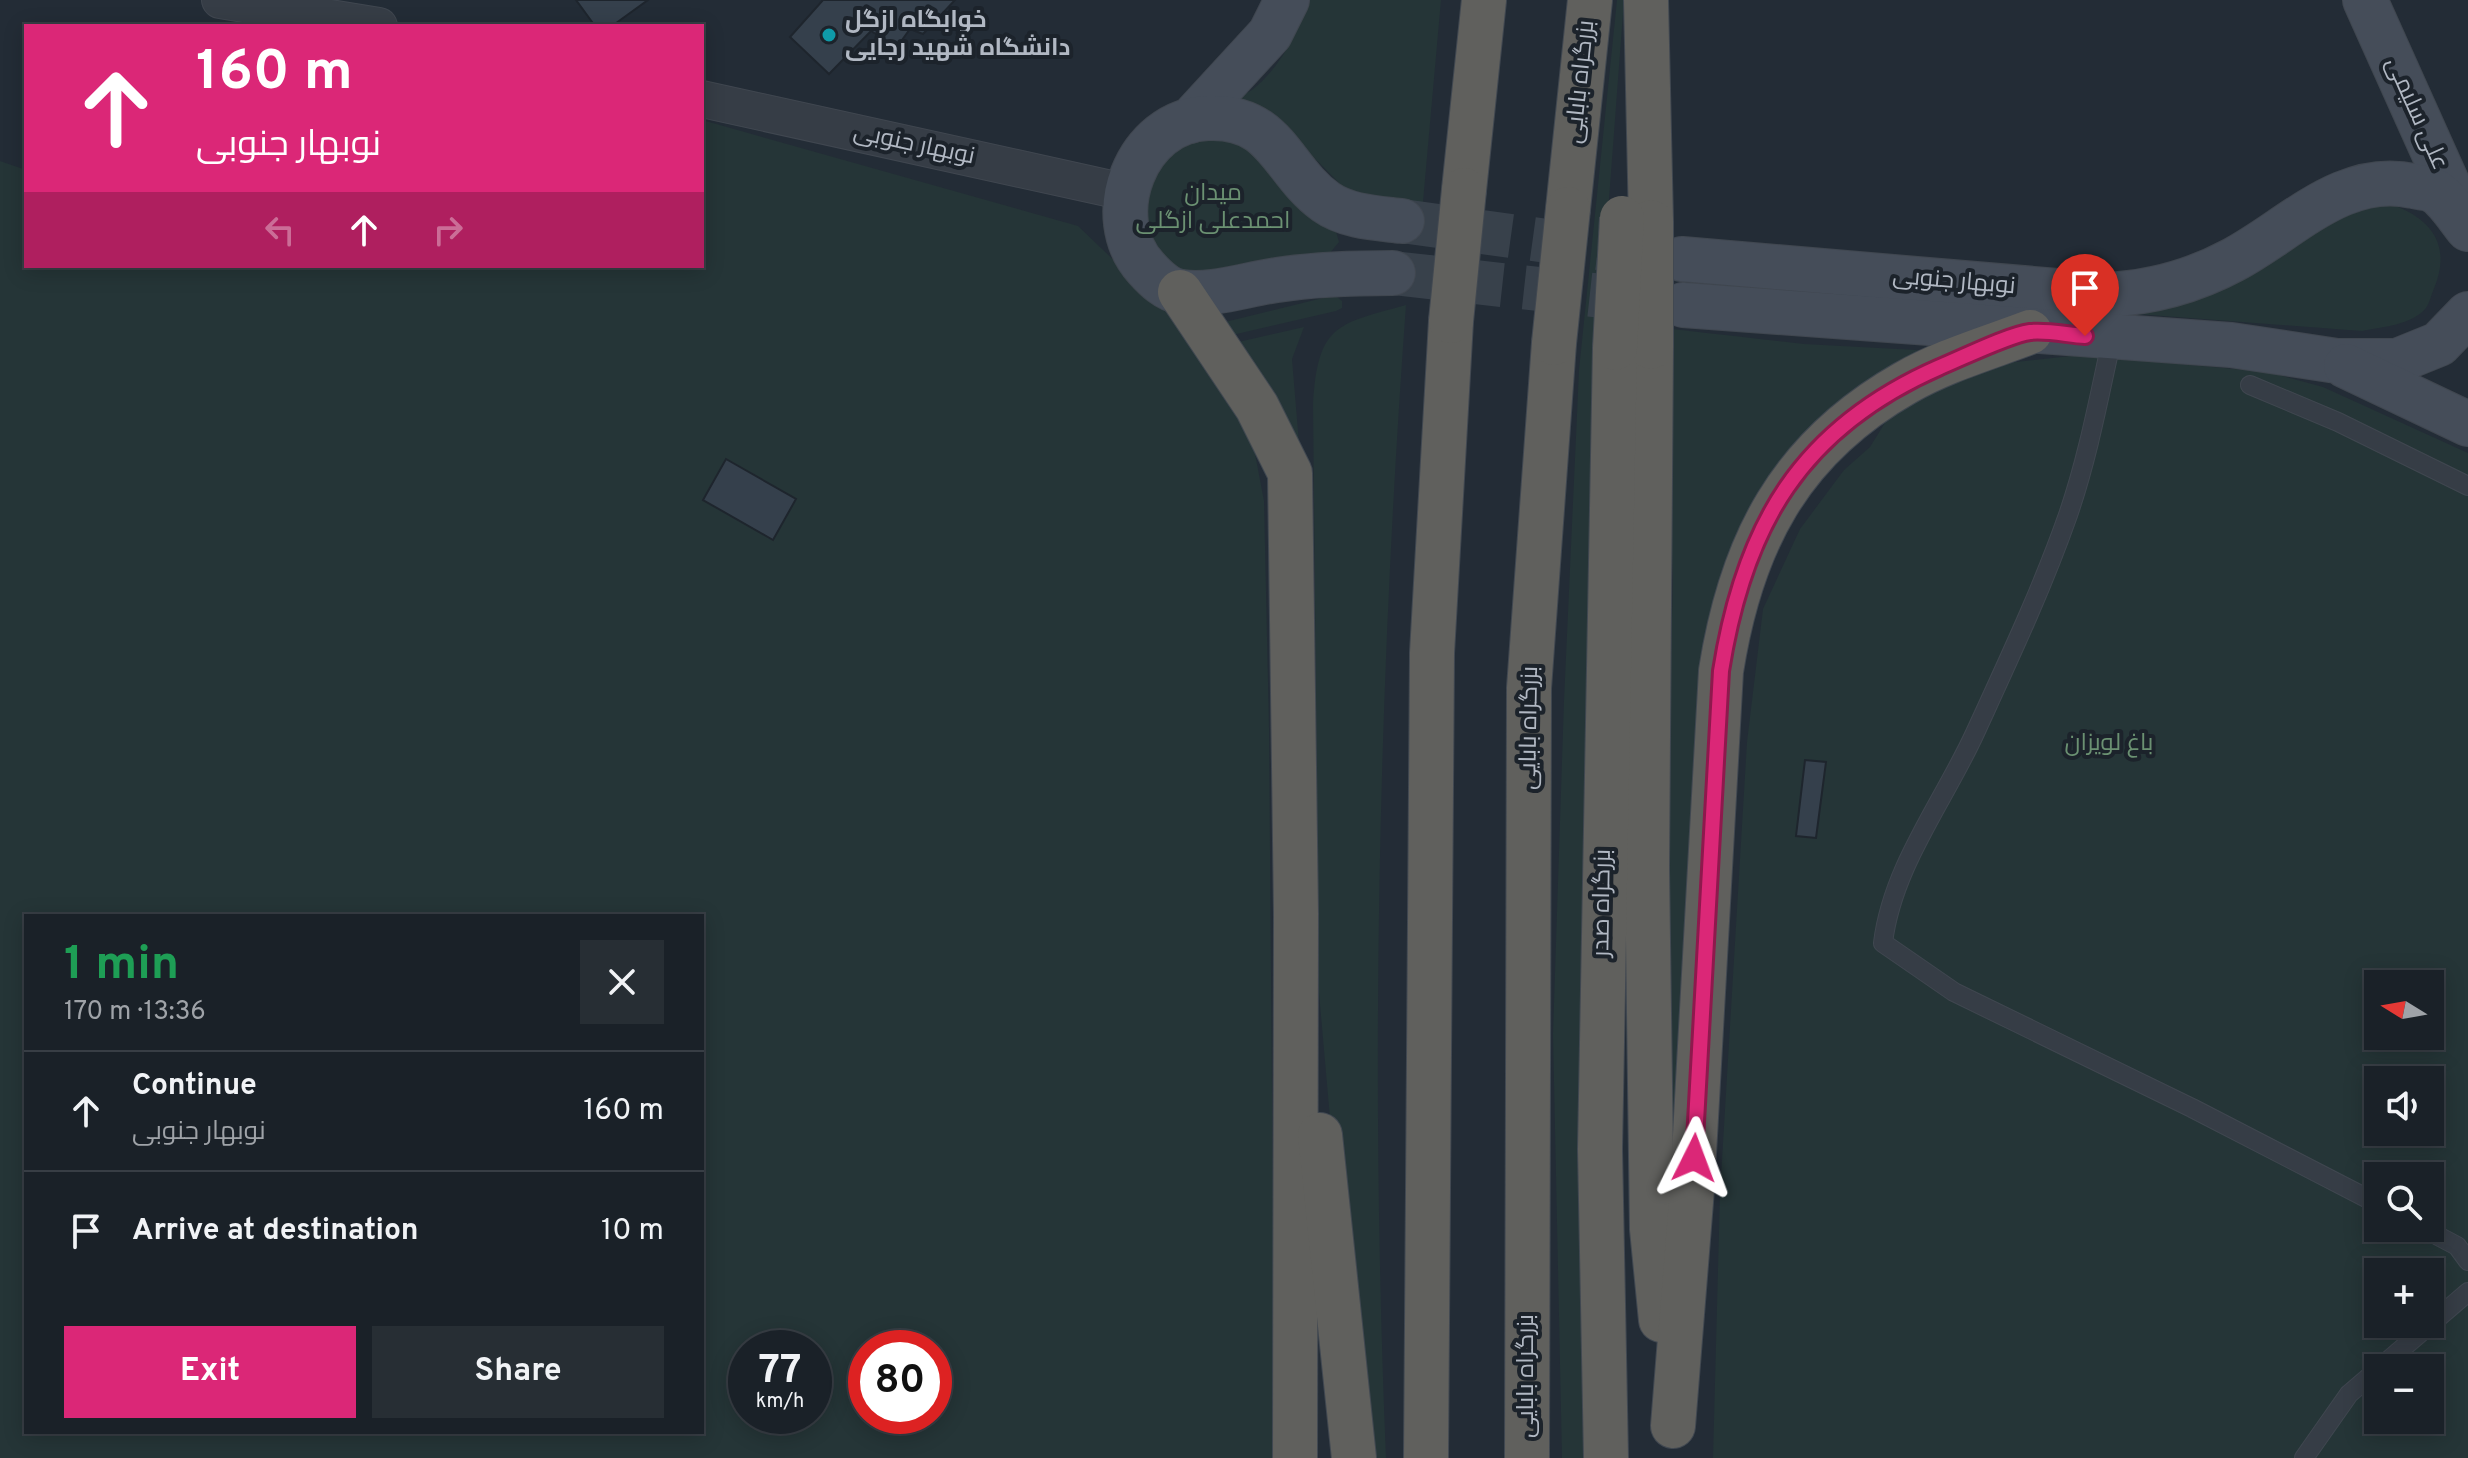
<!DOCTYPE html>
<meta charset="utf-8">
<style>
body{margin:0;font-family:Overpass,Cairo,sans-serif;background:#272e34;color:#f1f3f6;height:100vh;display:flex;flex-direction:column;font-size:30px;white-space:nowrap}
*{box-sizing:border-box;margin:0}
p{font-size:26px;color:#9fa3a8}
.icon{flex:none;width:44px;height:44px;fill:none;stroke:currentColor;stroke-width:2;stroke-linecap:round;stroke-linejoin:round}
.map{position:relative;flex:1;overflow:hidden}
.panel{position:absolute;left:24px;top:914px;width:680px;height:520px;display:flex;flex-direction:column;background:#1a2128;border-radius:0px;box-shadow:0 4px 20px #0003,0 0 0 2px #383e45}
.panel>*{flex:none}
.banner{position:absolute;left:24px;top:24px;width:680px;height:244px;border-radius:0px;box-shadow:0 4px 20px #0003,0 0 0 2px #383e45;background:#db2777;color:#fff;overflow:hidden}
.needle{width:52px;rotate:281deg}
.buttons{position:absolute;left:2364px;top:970px;display:grid;gap:16px}
.buttons a{display:grid;place-items:center;width:80px;height:80px;border-radius:0px;background:#1a2128;box-shadow:0 4px 20px #0003,0 0 0 2px #383e45;font-size:40px}
.speed{position:absolute;left:728px;top:1330px;display:flex;gap:16px;font-size:40px;font-weight:700;text-align:center}
.speed>*{display:grid;place-content:center;width:104px;height:104px;border-radius:50%;background:#1a2128;box-shadow:0 4px 20px #0003,0 0 0 2px #383e45;line-height:1}
.speed small{font-size:20px;font-weight:400}
.speed .limit{border:12px solid #d22;background:#fff;color:#111}
.pin{position:absolute;display:grid;place-items:center;width:68px;height:68px;color:#fff;margin:-82px -34px;border-radius:50% 50% 50% 0;rotate:-45deg;box-shadow:0 0 8px #0007}
.pin .icon{rotate:45deg}
.me{position:absolute;width:88px;margin:-44px;rotate:3deg;stroke-linejoin:round;filter:drop-shadow(0 0 6px #0008)}
.turn{display:flex;align-items:center;gap:28px;height:168px;padding:0 40px;font-size:36px}
.turn .icon{width:104px;height:104px;stroke-width:2.5}
.turn b{display:block;font-size:56px;line-height:68px}
.lanes{display:flex;align-items:center;height:76px;padding:0 40px;background:#0003;justify-content:center;gap:40px;direction:ltr}
.lanes .off{opacity:.35}
.round{display:grid;place-items:center;flex:none;width:84px;height:84px;border-radius:0px;background:#272e34}
.head{display:flex;align-items:center;justify-content:space-between;height:136px;padding:0 40px}
h1{font-size:48px;font-weight:700;line-height:60px;color:#1e9e55}
.primary-button{display:flex;gap:16px;margin-top:auto;padding:16px 40px}
.primary-button a{flex:1;height:92px;border-radius:0px;background:#db2777;color:#fff;font-size:32px;font-weight:700;line-height:92px;text-align:center}
.primary-button a+a{background:#272e34;color:#f1f3f6}
ul{padding:0;list-style:none}
li{display:flex;align-items:center;gap:24px;height:120px;padding:0 40px;border-top:2px solid #383e45}
li div{flex:1}
li b{display:block;font-size:30px}
li em{font-style:normal}
.map>svg:first-child{display:block}
.green{fill:#253537;fill-rule:evenodd}
.building{fill:#35404c;stroke:#1e252d;stroke-width:2}
.lines{fill:none;stroke-linecap:round;stroke-linejoin:round}
.secondary-tunnel{stroke:#38414b;stroke-width:44;stroke-dasharray:44 22;stroke-linecap:butt}
.service-casing{stroke:#404750;stroke-width:20}
.minor-casing{stroke:#404750;stroke-width:38}
.secondary-casing{stroke:#404750;stroke-width:46}
.trunk-casing{stroke:#414851;stroke-width:46}
.service{stroke:#363d46;stroke-width:18}
.minor{stroke:#363d46;stroke-width:36}
.secondary{stroke:#454d59;stroke-width:44}
.trunk{stroke:#60605d;stroke-width:44}
.trunk-bridge-casing{stroke:#414851;stroke-width:46;stroke-linecap:butt}
.trunk-bridge{stroke:#60605d;stroke-width:44}
.route-casing{stroke:#8e194d;stroke-width:20}
.route{stroke:#db2777;stroke-width:14}
.culture-dot{fill:#0f9aa8;stroke:#1c232b;stroke-width:3}
.labels{text-anchor:middle;dominant-baseline:central;stroke-width:8;stroke-linejoin:round;paint-order:stroke}
.poi-label{font-size:24px;font-weight:bold;fill:#b1b8c3;stroke:#1c232b;text-anchor:start}
.street-label{font-size:24px;fill:#b1b8c3;stroke:#1c232b}
.park-label{font-size:24px;fill:#6b9172;stroke:#1c232b}
</style>
<div class="map">
<svg width="2468" height="1458" viewBox="0 0 2468 1458">
<rect width="100%" height="100%" fill="#232c36"/>
<g class="green">
<path d="M1308,0H1441L1422,213L1345,189L1274,117L1222,99C1231,96 1245,95 1252,90C1280,68 1298,33 1308,0Z"/>
<path d="M1617,0H1624L1596,372L1583,865L1590,1458H1562L1553,1034L1564,700L1579,370Z"/>
<path d="M702,120L1078,226L1170,314L1226,392L1253,443L1264,501L1269,728L1275,1458H0V161L26,170V266H702ZM26,916H702V1432H26ZM746,1348H814V1416H746ZM866,1348H934V1416H866Z"/>
<path d="M1220,138L1251,149L1335,228L1339,242L1329,254C1304,258 1214,279 1195,275C1141,265 1133,190 1168,156C1182,143 1202,139 1220,138Z"/>
<path d="M2393,205C2434,220 2452,248 2433,291C2431,296 2429,304 2426,308C2412,325 2382,327 2362,331L2137,314L2240,280L2359,206Z"/>
<path d="M1335,295L1342,301V308L1336,311L1228,336L1225,322Z"/>
<path d="M1406,305C1378,688 1370,1074 1386,1458H1372L1332,1141L1319,993L1313,404C1318,325 1336,324 1406,305Z"/>
<path d="M1304,327L1292,359L1300,455L1234,343Z"/>
<path d="M1663,328L1804,344L1935,351L1752,516L1672,1193L1664,915L1673,580Z"/>
<path d="M2080,355L2268,372L2323,387L2468,453V1458H1713L1720,1193L1747,742L1763,609L1800,529L1844,470L1870,447L1899,400L1998,364ZM2378,984H2430V1036H2378ZM2378,1080H2430V1132H2378ZM2378,1176H2430V1228H2378ZM2378,1272H2430V1324H2378ZM2378,1368H2430V1420H2378Z"/>
</g>
<g class="building">
<path d="M576,0H648L612,26H595Z"/>
<path d="M823,0H955L923,34L910,29L897,47L871,31L829,74L790,37Z"/>
<path d="M726,459L796,499L773,540L703,500Z"/>
<path d="M1805,760L1826,762L1816,838L1796,836Z"/>
</g>
<g class="lines">
<g class="secondary-tunnel">
<path d="M1402,221L1656,256"/>
<path d="M1393,273L1657,302"/>
</g>
<g class="service-casing">
<g id="service">
<path d="M2112,338C2099,397 2088,457 2068,515C2042,589 2008,661 1975,733C1944,801 1892,867 1883,943L1954,992L2192,1108L2378,1204"/>
<path d="M2250,385L2338,422L2468,486"/>
<path d="M2423,1228L2457,1246L2468,1261"/>
<path d="M2304,1458L2349,1394L2468,1292"/>
</g>
</g>
<g class="minor-casing">
<g id="minor">
<path d="M220,0L379,26"/>
<path d="M702,99L1125,192"/>
</g>
</g>
<g class="secondary-casing">
<g id="secondary">
<path d="M2365,0L2462,216"/>
<path d="M1190,121L1270,34L1287,0"/>
<path d="M1682,259L2105,295C2149,293 2194,281 2233,260C2290,230 2343,170 2413,186C2420,188 2431,188 2436,192C2448,200 2459,218 2468,229"/>
<path d="M1393,273C1354,273 1315,274 1277,280C1247,284 1211,297 1181,292C1167,290 1155,278 1146,268C1100,218 1135,120 1208,118C1277,115 1281,170 1326,202C1347,217 1377,218 1402,221"/>
<path d="M1683,305L2231,345L2337,361H2397L2439,344L2468,314"/>
<path d="M2346,366L2468,424"/>
</g>
</g>
<g class="trunk-casing">
<g id="trunk">
<path d="M1646,0L1651,222"/>
<path d="M1464,190L1484,0"/>
<path d="M1568,209L1590,0"/>
<path d="M1180,292L1257,407L1290,473L1296,914L1295,1458"/>
<path d="M1651,347L1647,868L1652,1229L1661,1320"/>
<path d="M1320,1135L1354,1458"/>
<path d="M1673,1426L1692,1189L1721,671C1741,544 1789,449 1905,383C1943,361 1988,348 2030,332"/>
<path d="M1426,1458L1432,653L1451,321"/>
<path d="M1527,1458L1529,688L1554,343"/>
<path d="M1606,1458L1600,1149L1615,348"/>
</g>
</g>
<use href="#service" class="service"/>
<use href="#minor" class="minor"/>
<use href="#secondary" class="secondary"/>
<use href="#trunk" class="trunk"/>
<g class="trunk-bridge-casing">
<g id="trunk-bridge">
<path d="M1451,321L1464,190"/>
<path d="M1554,343L1568,209"/>
<path d="M1651,347V222"/>
<path d="M1615,348L1622,218"/>
</g>
</g>
<use href="#trunk-bridge" class="trunk-bridge"/>
</g>
<g class="lines">
<g class="route-casing">
<path id="route" d="M1694,1158L1721,671C1744,526 1800,428 1940,367C1962,358 2008,335 2030,332C2047,330 2068,335 2085,336"/>
</g>
<use href="#route" class="route"/>
</g>
<circle class="culture-dot" cx="829" cy="35" r="8"/>
<g class="labels">
<g class="poi-label">
<text x="845" y="21">خوابگاه ازگل<tspan x="845" dy="28">دانشگاه شهید رجایی</tspan></text>
</g>
<g class="street-label">
<text transform="translate(1581 82) rotate(-84)">بزرگراه بابایی</text>
<text transform="translate(2416 114) rotate(66)">علی سلیمی</text>
<text transform="translate(914 145) rotate(12)">نوبهار جنوبی</text>
<text transform="translate(1954 282) rotate(5)">نوبهار جنوبی</text>
<text transform="translate(1530 728) rotate(-89)">بزرگراه بابایی</text>
<text transform="translate(1603 903) rotate(-89)">بزرگراه صدر</text>
<text transform="translate(1527 1376) rotate(-90)">بزرگراه بابایی</text>
</g>
<g class="park-label">
<text x="1213" y="194">میدان<tspan x="1213" dy="28">احمدعلی ازگلی</tspan></text>
<text x="2109" y="744">باغ لویزان</text>
</g>
</g>
</svg>
<div class="buttons">
<a><svg class="needle" viewBox="-14 -14 28 28"><path d="M0-13l5 13h-10z" fill="#e53935"/><path d="M0 13l5-13h-10z" fill="#9fa3a8"/></svg></a>
<a><svg class="icon" aria-label="sound" viewBox="0 0 24 24"><path d="M4 9h4l5-4v14l-5-4H4zM17 9q2 3 0 6"/></svg></a>
<a><svg class="icon" aria-label="search" viewBox="0 0 24 24"><circle cx="10" cy="10" r="6"/><path d="M15 15l6 6"/></svg></a>
<a>+</a>
<a>−</a>
</div>
<div class="speed"><div>77<small>km/h</small></div><div class="limit">80</div></div>
<div class="pin" style="left:2085px;top:336px;background:#d93025"><svg class="icon" aria-label="arrive" viewBox="0 0 24 24"><path d="M6 21V4h12l-3 4 3 4H6"/></svg></div>
<svg class="me" style="left:1694px;top:1158px" viewBox="-20 -20 40 40"><path d="M0-17L14 15 0 8-14 15z" fill="#db2777" stroke="#fff" stroke-width="4"/></svg>
<div class="banner">
<div class="turn"><svg class="icon" aria-label="ahead" viewBox="0 0 24 24"><path d="M12 20V5M6 11l6-6 6 6"/></svg><div><b>160 m</b>نوبهار جنوبی</div></div>
<div class="lanes"><svg class="icon off" aria-label="left" viewBox="0 0 24 24"><path d="M17 20v-9H6M10 6l-5 5 5 5"/></svg><svg class="icon" aria-label="ahead" viewBox="0 0 24 24"><path d="M12 20V5M6 11l6-6 6 6"/></svg><svg class="icon off" aria-label="right" viewBox="0 0 24 24"><path d="M7 20v-9h11M14 6l5 5-5 5"/></svg></div>
</div>
<section class="panel">
<div class="head"><div><h1>1 min</h1><p>170 m · 13:36</p></div><a class="round"><svg class="icon" aria-label="close" viewBox="0 0 24 24"><path d="M6 6l12 12M18 6L6 18"/></svg></a></div>
<ul>
<li><svg class="icon" aria-label="ahead" viewBox="0 0 24 24"><path d="M12 20V5M6 11l6-6 6 6"/></svg><div><b>Continue</b><p>نوبهار جنوبی</p></div><em>160 m</em></li>
<li><svg class="icon" aria-label="arrive" viewBox="0 0 24 24"><path d="M6 21V4h12l-3 4 3 4H6"/></svg><div><b>Arrive at destination</b></div><em>10 m</em></li>
</ul>
<div class="primary-button"><a>Exit</a><a>Share</a></div>
</section>
</div>
